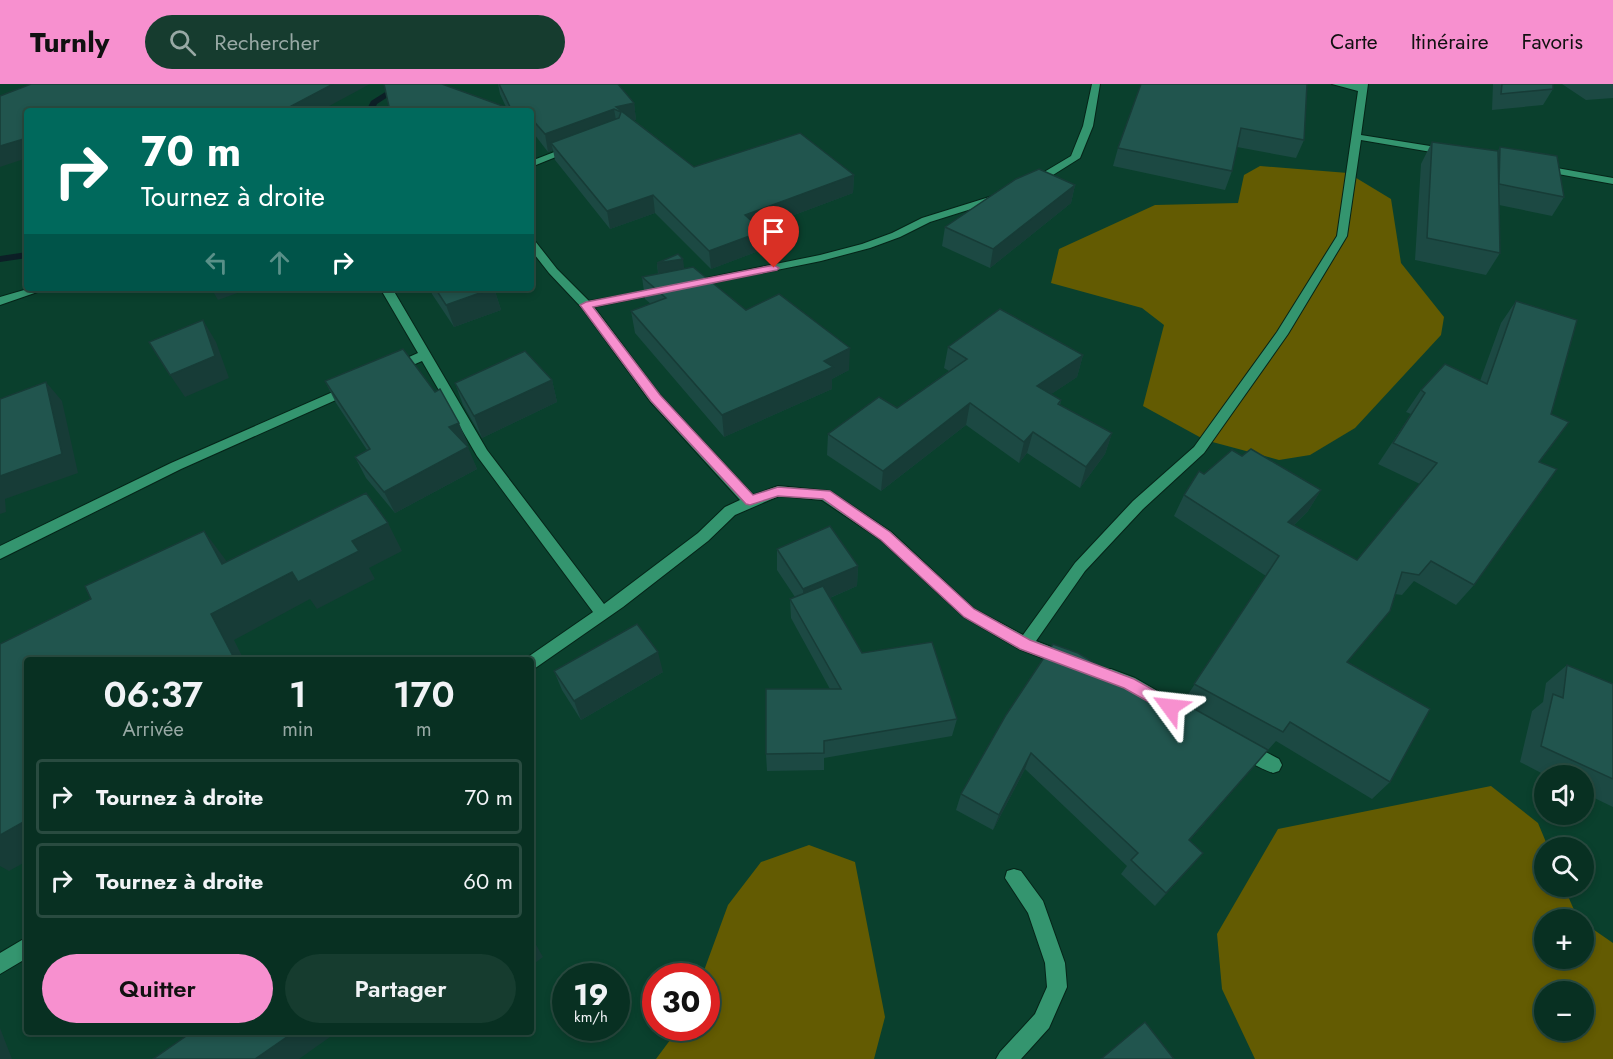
<!DOCTYPE html>
<html lang="fr">
<meta charset="utf-8">
<style>
body{margin:0;font-family:Jost,sans-serif;background:#163c2f;color:#f1f3f6;height:100vh;display:flex;flex-direction:column;font-size:22px;white-space:nowrap}
*{box-sizing:border-box;margin:0}
p{font-size:20px;color:#98a9a5}
.icon{flex:none;width:33px;height:33px;fill:none;stroke:currentColor;stroke-width:2;stroke-linecap:round;stroke-linejoin:round}
.map{position:relative;flex:1;overflow:hidden}
.drawer{position:absolute;left:24px;top:573px;width:510px;height:378px;display:flex;flex-direction:column;background:#083022;border-radius:6px;box-shadow:0 3px 9px #0003,0 0 0 2px #294b40}
.drawer>*{flex:none}
.guide{position:absolute;left:24px;top:24px;width:510px;height:183px;border-radius:6px;box-shadow:0 3px 9px #0003,0 0 0 2px #294b40;background:#00695c;color:#fff;overflow:hidden}
.tools{position:absolute;left:1534px;top:681px;display:grid;gap:12px}
.tools a{display:grid;place-items:center;width:60px;height:60px;border-radius:50%;background:#083022;box-shadow:0 3px 9px #0003,0 0 0 2px #294b40;font-size:30px}
.speed{position:absolute;left:552px;top:879px;display:flex;gap:12px;font-size:30px;font-weight:700;text-align:center}
.speed>*{display:grid;place-content:center;width:78px;height:78px;border-radius:50%;background:#083022;box-shadow:0 3px 9px #0003,0 0 0 2px #294b40;line-height:1}
.speed small{font-size:15px;font-weight:400}
.speed .limit{border:9px solid #d22;background:#fff;color:#111}
.pin{position:absolute;display:grid;place-items:center;width:51px;height:51px;color:#fff;margin:-62px -26px;border-radius:50% 50% 50% 0;rotate:-45deg;box-shadow:0 0 6px #0007}
.pin .icon{rotate:45deg}
.me{position:absolute;width:66px;margin:-33px;rotate:300deg;stroke-linejoin:round;filter:drop-shadow(0 0 4px #0008)}
.turn{display:flex;align-items:center;gap:21px;height:126px;padding:0 18px;font-size:27px}
.turn .icon{width:78px;height:78px;stroke-width:2.5}
.turn b{display:block;font-size:42px;line-height:51px}
.lanes{display:flex;align-items:center;height:57px;padding:0 18px;background:#0003;justify-content:center;gap:30px;direction:ltr}
.lanes .off{opacity:.35}
.eta{display:flex;justify-content:space-evenly;align-items:center;height:102px;text-align:center}
.eta b{font-size:36px;font-weight:600;line-height:42px}
.cta{display:flex;gap:12px;margin-top:auto;padding:12px 18px}
.cta a{flex:1;height:69px;border-radius:36px;background:#f790cf;color:#111;font-size:24px;font-weight:600;line-height:69px;text-align:center}
.cta a+a{background:#163c2f;color:#f1f3f6}
ul{padding:0;list-style:none}
li{display:flex;align-items:center;gap:18px;height:75px;margin:0 12px 9px;padding:0 6px;border:3px solid #294b40;border-radius:6px}
li div{flex:1}
li b{display:block;font-size:22px}
li em{font-style:normal}
header{display:flex;align-items:center;gap:36px;box-sizing:border-box;height:84px;padding:0 30px;background:#f790cf;color:#111}
header strong{font-size:28px}
nav{display:flex;gap:33px;margin-inline-start:auto;font-size:21px}
.search{width:420px;height:54px;background:#163c2f;display:flex;align-items:center;gap:15px;box-sizing:border-box;padding:0 21px;border-radius:33px;color:#98a9a5;font-size:22px}
.map>svg:first-child{display:block}
.green{fill:#635b02;fill-rule:evenodd}
.lines{fill:none;stroke-linecap:round;stroke-linejoin:round}
.stream{fill:#0c1f26;fill-rule:evenodd}
.minor-casing{stroke:#052418;stroke-width:2}
.minor{fill:#34956f;fill-rule:evenodd}
.wall{fill:#1c4943}
.shaded-wall{fill:#173c37}
.building{fill:#21554e;stroke:#173c37;stroke-width:1.5}
.route{fill:#f790cf;stroke:#a15e87;stroke-width:1.5}
</style>
<header>
<strong>Turnly</strong>
<div class="search"><svg class="icon" aria-label="search" viewBox="0 0 24 24"><circle cx="10" cy="10" r="6"/><path d="M15 15l6 6"/></svg>Rechercher</div>
<nav><a>Carte</a><a>Itinéraire</a><a>Favoris</a></nav>
</header>
<div class="map">
<svg width="1613" height="975" viewBox="0 0 1613 975">
<rect width="100%" height="100%" fill="#0a402d"/>
<g class="green">
<path d="M1260,82L1348,89L1391,115L1401,179L1444,233L1441,251L1355,344L1310,371L1279,376L1205,356L1143,322L1164,241L1142,224L1051,199L1059,165L1155,121L1238,119L1244,91Z"/>
<path d="M1491,702L1538,739L1548,763L1545,764V802L1564,803L1578,835L1545,836V874H1584V839L1613,859V975H1255L1222,905L1217,850L1278,745ZM1545,908H1584V946H1545Z"/>
<path d="M809,761L855,778L885,933L874,975H656L679,944H706V892H702L728,821L761,778Z"/>
</g>
<g class="lines">
<g class="stream">
<path d="M398,0H408L377,20L374,27H366L371,17Z"/>
<path d="M27,168V174L0,178V172Z"/>
</g>
<g class="minor-casing">
<g id="minor">
<path d="M1092,0H1100L1093,42L1080,74L1037,101H1029V97L1071,72L1083,42Z"/>
<path d="M1332,0H1368L1361,51L1449,65L1454,68L1449,71L1361,56L1347,152L1288,250L1204,369L1143,425L1085,487L1036,557L1072,571L1074,576L1072,581L1066,583L1019,565L964,533L881,456L822,416L779,412L735,431L708,457L623,523L531,587V576L525,575L593,528L477,372L422,277L399,287H391L389,284L391,281L418,269L380,204H392L487,366L604,520L698,449L725,423L740,416L650,317L582,224L549,189L531,166V156L535,157L557,185L589,217L666,204V208L594,223L660,311L753,411L778,402L830,407L891,448L974,525L1023,551L1075,479L1133,417L1194,363L1277,248L1337,152L1358,7Z"/>
<path d="M570,62L578,64L531,83V77Z"/>
<path d="M1540,81L1613,94V100L1536,86L1535,84Z"/>
<path d="M999,110L1004,113L1003,115L930,138L900,153L870,164L821,177L692,203L686,200L692,197L820,171L862,160L892,149L922,134Z"/>
<path d="M31,204H49L0,221V213Z"/>
<path d="M351,300L357,304L356,307L181,385L0,475V462L171,379Z"/>
<path d="M1111,585L1135,594L1199,631L1201,636L1199,641L1193,643L1187,641L1123,604L1105,597L1103,592L1105,587Z"/>
<path d="M1245,657L1279,675L1282,681L1279,687L1273,689C1262,685 1242,676 1236,665L1239,660Z"/>
<path d="M1014,785L1021,787L1043,817L1065,879L1067,903L1049,944L1021,975H996L1000,968L1035,930L1047,903L1045,879L1028,829L1005,794L1007,787Z"/>
<path d="M27,853V874L0,890V869Z"/>
</g>
</g>
<use href="#minor" class="minor"/>
</g>
<g class="wall">
<path d="M498,0H618L634,19L636,36H634L694,83L854,91L853,109L759,144L763,147L764,165L711,185L655,129L610,145L555,76L553,66L548,68L531,46V27H390L506,23L500,10Z"/>
<path d="M1141,0L1304,56L1296,74L1237,63L1232,87L1225,106L1113,82L1118,64Z"/>
<path d="M1493,0H1553V5L1543,21L1492,26Z"/>
<path d="M1562,0H1613V14L1586,16Z"/>
<path d="M1432,58L1498,67L1500,63L1564,113L1552,132L1499,121L1500,169L1486,191L1415,176L1421,80Z"/>
<path d="M1075,101L1071,119L990,184L942,162L945,143Z"/>
<path d="M657,179L684,185L746,226L849,286L832,295V305L724,353L635,249L631,227L651,220L645,215L642,193L658,190Z"/>
<path d="M430,204H494L501,226L454,243L432,210Z"/>
<path d="M1516,217L1551,330L1539,378L1474,501L1456,521L1414,497L1402,511L1395,510L1347,578L1390,698L1372,715L1276,657L1268,666L1252,657L1254,682L1189,757L1203,769L1155,822L1121,790L1127,782L1025,685L993,746L956,726L961,710L1006,631L1176,627L1183,618L1266,492L1174,432L1184,411L1204,390L1242,372L1321,406L1308,427L1294,441L1357,476L1420,400L1378,380L1411,330L1406,328L1421,306L1480,297L1501,239Z"/>
<path d="M948,263L1083,271L1077,293L1051,310L1061,316L1060,321L1112,349L1105,370L1080,404L1027,369L1019,379L966,341L881,407L827,371L828,350L897,324L949,287L944,284Z"/>
<path d="M552,296L557,318L482,354L463,321L455,299Z"/>
<path d="M325,297L468,360L466,361L477,385L395,429L366,394L355,373L367,366L336,319Z"/>
<path d="M777,465L858,482L857,502L830,514L862,569L957,635L952,652L824,674V686L767,687L766,670L830,605L791,534L790,515L795,513L777,486Z"/>
<path d="M1567,581L1613,600V723L1584,709V692H1547L1520,678L1532,627L1543,618L1546,599Z"/>
<path d="M554,587L663,588L581,636L562,606Z"/>
</g>
<g class="shaded-wall">
<path d="M333,0H370L320,27H282Z"/>
<path d="M634,19L636,36L623,39L621,28L616,23Z"/>
<path d="M523,24L524,27H512Z"/>
<path d="M614,25L617,42L551,59L553,66L548,68L545,50Z"/>
<path d="M27,54V74L0,83V62Z"/>
<path d="M854,91L853,109L746,149L745,131Z"/>
<path d="M1075,101L1071,119L990,184L993,165Z"/>
<path d="M653,111L655,129L610,145L607,127Z"/>
<path d="M763,147L764,165L711,185L709,167Z"/>
<path d="M683,175L686,197L660,201L657,179Z"/>
<path d="M211,204H251L218,216Z"/>
<path d="M494,204L501,226L454,243L446,221Z"/>
<path d="M203,236L216,258L229,294L185,313L170,291Z"/>
<path d="M850,264L849,286L832,295V305L724,353L722,331Z"/>
<path d="M1083,271L1077,293L1032,323L1037,302Z"/>
<path d="M552,296L557,318L482,354L474,332Z"/>
<path d="M46,298L62,317L78,389L5,415L6,428L0,430V392Z"/>
<path d="M970,319L966,341L881,407L883,387Z"/>
<path d="M459,339L468,360L458,365L449,343Z"/>
<path d="M1033,348L1027,369L1019,379L1024,358Z"/>
<path d="M1112,349L1105,370L1080,404L1086,383Z"/>
<path d="M468,363L477,385L395,429L384,408Z"/>
<path d="M1321,406L1308,427L1276,458L1288,438Z"/>
<path d="M388,439L402,467L369,484L375,495L317,525L310,515L234,556L244,576H235L211,530Z"/>
<path d="M204,447L225,475L243,507L222,480Z"/>
<path d="M858,482L857,502L804,525L803,505Z"/>
<path d="M658,568L663,588L581,636L574,617Z"/>
<path d="M1268,666L1254,682L1177,771L1189,756Z"/>
<path d="M1031,669L1025,685L993,746L999,731Z"/>
<path d="M27,736V777L9,787L0,782V751Z"/>
<path d="M1203,769L1191,783L1155,822L1166,809Z"/>
<path d="M531,852L543,873L531,882Z"/>
<path d="M0,944L12,975H0Z"/>
<path d="M294,948H337L299,975H255Z"/>
</g>
<g class="building">
<path d="M31,0H333L282,27H27V54L0,62V12Z"/>
<path d="M384,0H442L511,25L500,27H390Z"/>
<path d="M499,0H618L634,19L616,23L694,83L800,49L854,91L745,131L763,147L709,167L653,111L607,127L551,59L619,34L621,28L614,25L545,50L531,34V27H526L523,24L512,27Z"/>
<path d="M1141,0H1307L1304,56L1241,44L1232,87L1118,64Z"/>
<path d="M1502,0H1553V5L1501,10Z"/>
<path d="M1432,58L1498,67L1500,169L1427,154Z"/>
<path d="M1500,63L1557,72L1564,113L1499,100Z"/>
<path d="M1039,85L1075,101L993,165L945,143L1016,95Z"/>
<path d="M678,170L683,175L657,179Z"/>
<path d="M693,183L746,226L779,210L850,264L824,277L833,283L722,331L631,227L666,214L642,193Z"/>
<path d="M435,204H494L446,221Z"/>
<path d="M1516,217L1577,236L1551,330L1569,338L1539,378L1557,385L1474,501L1431,477L1419,491L1402,488L1390,527L1347,578L1430,625L1390,698L1290,638L1283,648L1194,600L1279,472L1184,411L1199,387L1204,390L1232,366L1242,372L1251,365L1321,406L1288,438L1357,476L1437,379L1393,359L1425,309L1421,306L1445,280L1487,300Z"/>
<path d="M1000,225L1083,271L1037,302L1061,316L1058,320L1112,349L1086,383L1033,348L1024,358L970,319L883,387L828,350L879,313L897,324L967,275L948,263Z"/>
<path d="M203,236L215,272L170,291L149,258Z"/>
<path d="M403,265L435,308L440,305L459,339L449,343L468,363L384,408L355,373L370,365L325,297Z"/>
<path d="M525,267L552,296L474,332L455,299Z"/>
<path d="M46,298L62,370L0,392V315Z"/>
<path d="M366,409L388,439L352,457L359,467L298,498L292,488L211,530L235,576H27V736L0,751V560L91,515L85,502L204,447L222,480Z"/>
<path d="M830,442L858,482L803,505L777,465Z"/>
<path d="M823,502L862,569L932,558L957,635L824,657V669L766,670V605H841L790,515Z"/>
<path d="M637,540L658,568L574,617L554,587Z"/>
<path d="M1053,560L1078,569L1176,627L1182,618L1268,666L1189,756L1203,769L1166,809L1131,776L1138,769L1031,669L999,731L961,710L1006,631Z"/>
<path d="M1567,581L1613,600V695L1541,662L1553,610L1563,614Z"/>
<path d="M1145,938L1174,975H1101Z"/>
<path d="M192,948H294L255,975H153Z"/>
</g>
<path class="route" d="M774,181L779,184L777,186L593,223L660,311L753,411L778,403L830,407L890,448L974,525L1030,556L1134,595L1175,618L1178,623L1175,627L1170,629L1165,627L1124,604L1020,565L964,533L881,456L823,415L778,412L750,421L746,420L651,317L580,221L586,218Z"/>
</svg>
<div class="tools">
<a><svg class="icon" aria-label="sound" viewBox="0 0 24 24"><path d="M4 9h4l5-4v14l-5-4H4zM17 9q2 3 0 6"/></svg></a>
<a><svg class="icon" aria-label="search" viewBox="0 0 24 24"><circle cx="10" cy="10" r="6"/><path d="M15 15l6 6"/></svg></a>
<a>+</a>
<a>−</a>
</div>
<div class="speed"><div>19<small>km/h</small></div><div class="limit">30</div></div>
<div class="pin" style="left:774px;top:184px;background:#d93025"><svg class="icon" aria-label="arrive" viewBox="0 0 24 24"><path d="M6 21V4h12l-3 4 3 4H6"/></svg></div>
<svg class="me" style="left:1170px;top:623px" viewBox="-20 -20 40 40"><path d="M0-17L14 15 0 8-14 15z" fill="#f790cf" stroke="#fff" stroke-width="4"/></svg>
<div class="guide">
<div class="turn"><svg class="icon" aria-label="right" viewBox="0 0 24 24"><path d="M7 20v-9h11M14 6l5 5-5 5"/></svg><div><b>70 m</b>Tournez à droite</div></div>
<div class="lanes"><svg class="icon off" aria-label="left" viewBox="0 0 24 24"><path d="M17 20v-9H6M10 6l-5 5 5 5"/></svg><svg class="icon off" aria-label="ahead" viewBox="0 0 24 24"><path d="M12 20V5M6 11l6-6 6 6"/></svg><svg class="icon" aria-label="right" viewBox="0 0 24 24"><path d="M7 20v-9h11M14 6l5 5-5 5"/></svg></div>
</div>
<section class="drawer">
<div class="eta">
<div><b>06:37</b><p>Arrivée</p></div>
<div><b>1</b><p>min</p></div>
<div><b>170</b><p>m</p></div>
</div>
<ul>
<li><svg class="icon" aria-label="right" viewBox="0 0 24 24"><path d="M7 20v-9h11M14 6l5 5-5 5"/></svg><div><b>Tournez à droite</b></div><em>70 m</em></li>
<li><svg class="icon" aria-label="right" viewBox="0 0 24 24"><path d="M7 20v-9h11M14 6l5 5-5 5"/></svg><div><b>Tournez à droite</b></div><em>60 m</em></li>
</ul>
<div class="cta"><a>Quitter</a><a>Partager</a></div>
</section>
</div>
